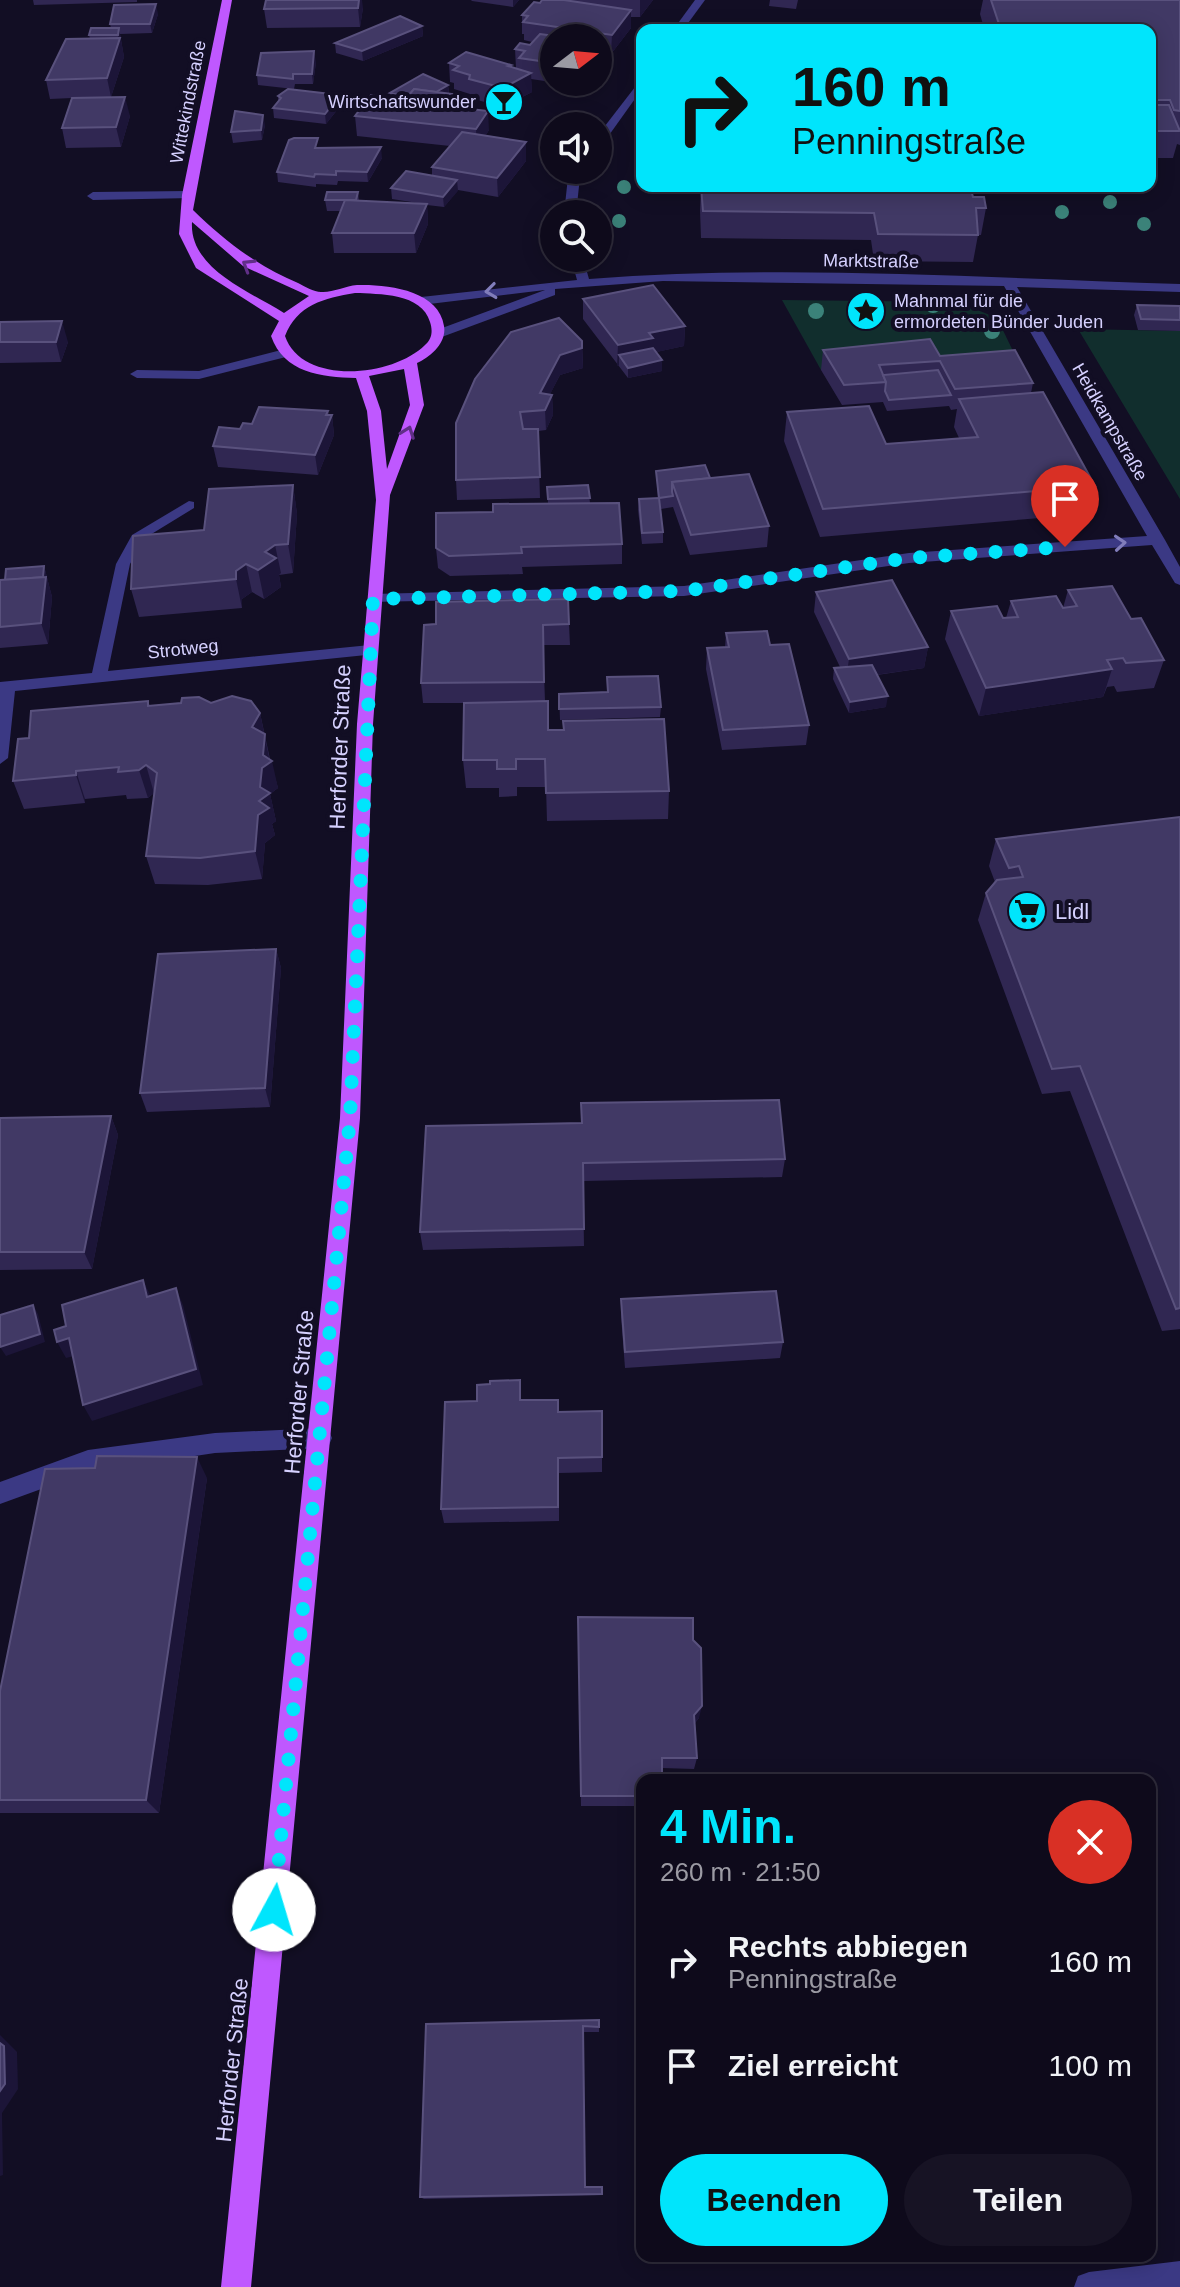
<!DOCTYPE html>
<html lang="de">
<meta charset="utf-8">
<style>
body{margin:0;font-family:Arial,sans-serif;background:#171324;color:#f1f3f6;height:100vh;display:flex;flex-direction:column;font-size:30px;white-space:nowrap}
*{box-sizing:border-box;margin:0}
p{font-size:26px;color:#9b9aa3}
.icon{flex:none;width:44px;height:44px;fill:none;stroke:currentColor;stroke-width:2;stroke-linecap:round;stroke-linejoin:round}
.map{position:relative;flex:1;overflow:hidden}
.details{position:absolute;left:636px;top:1774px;width:520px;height:488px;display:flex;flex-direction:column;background:#0e0a1b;border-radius:16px;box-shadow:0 4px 20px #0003,0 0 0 2px #2e2b3a}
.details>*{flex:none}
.guide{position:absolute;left:636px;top:24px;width:520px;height:168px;border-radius:16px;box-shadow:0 4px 20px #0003,0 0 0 2px #2e2b3a;background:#00e5fc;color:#111;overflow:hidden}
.needle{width:52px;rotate:74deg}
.tools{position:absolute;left:540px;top:24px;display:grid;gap:16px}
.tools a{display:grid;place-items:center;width:72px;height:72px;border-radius:50%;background:#0e0a1b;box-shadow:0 4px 20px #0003,0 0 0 2px #2e2b3a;font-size:40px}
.pin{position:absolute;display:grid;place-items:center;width:68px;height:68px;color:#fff;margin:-82px -34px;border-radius:50% 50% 50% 0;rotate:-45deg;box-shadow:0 0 8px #0007}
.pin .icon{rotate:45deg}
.me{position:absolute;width:88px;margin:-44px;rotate:6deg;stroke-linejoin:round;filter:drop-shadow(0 0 6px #0008)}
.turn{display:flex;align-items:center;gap:28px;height:168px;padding:0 24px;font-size:36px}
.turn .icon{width:104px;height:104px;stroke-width:2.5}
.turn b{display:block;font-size:56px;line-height:68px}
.round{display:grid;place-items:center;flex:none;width:84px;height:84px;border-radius:42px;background:#171324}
.summary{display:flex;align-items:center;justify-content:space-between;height:136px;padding:0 24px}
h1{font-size:48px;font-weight:600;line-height:60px;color:#00e5fc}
.button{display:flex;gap:16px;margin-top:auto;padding:16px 24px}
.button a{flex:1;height:92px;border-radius:48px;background:#00e5fc;color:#111;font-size:32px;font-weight:600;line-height:92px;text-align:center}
.button a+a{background:#171324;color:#f1f3f6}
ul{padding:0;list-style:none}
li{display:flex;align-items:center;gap:24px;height:104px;padding:0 24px}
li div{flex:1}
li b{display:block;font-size:30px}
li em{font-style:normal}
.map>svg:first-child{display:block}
.green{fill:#112e2d}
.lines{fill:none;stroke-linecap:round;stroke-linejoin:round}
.minor{fill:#3b3984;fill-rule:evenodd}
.major{fill:#bf58ff;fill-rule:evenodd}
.tree{fill:#3b8279}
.wall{fill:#302752}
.shaded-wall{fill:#1c1538}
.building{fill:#413965;stroke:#59517d;stroke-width:2}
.oneway{stroke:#602f87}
.oneway2{stroke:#817dbb}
.route{stroke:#00e5fc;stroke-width:14;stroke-dasharray:0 25.2}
.labels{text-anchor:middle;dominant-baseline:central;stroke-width:8;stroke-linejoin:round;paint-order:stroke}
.far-street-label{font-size:18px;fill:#d6d1ff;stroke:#120e24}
.far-poi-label{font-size:18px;fill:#d6d1ff;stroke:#120e24;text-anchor:end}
.street-label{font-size:22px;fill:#d6d1ff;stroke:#120e24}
.poi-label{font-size:22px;fill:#d6d1ff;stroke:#120e24;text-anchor:start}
</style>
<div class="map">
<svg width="1180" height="2287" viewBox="0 0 1180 2287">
<rect width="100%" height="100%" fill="#120e24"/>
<g class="green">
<path d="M782,300L958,302L997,318L1013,351L821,370Z"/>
<path d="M1078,329L1180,331V499Z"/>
</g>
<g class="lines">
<g class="minor">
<path d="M695,0H705L683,30H673Z"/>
<path d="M642,78V89L602,145L598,146V135Z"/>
<path d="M573,170H585L580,177L576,214H564L568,177Z"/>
<path d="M188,191L192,192V198L93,200L87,196L93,192Z"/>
<path d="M571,258H583L589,279C785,264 984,278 1180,284V292L1017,287L1165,540L1180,567V585L1175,583L1152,545L909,563L684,596L368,602V596L373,594L684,586L909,553L1147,536L1004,286L663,281L555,289V295L439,338L433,334L434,331L545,290L421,305L415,301L421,297L577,280Z"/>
<path d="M285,349L292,353L290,356L199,379L137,378L130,374L137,370L199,371Z"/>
<path d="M189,501L194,502V508L145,538L130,564L108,671L370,645L378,650L376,654L15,691L8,758L0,764V682L92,673L116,564L132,535Z"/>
<path d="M321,1428L329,1431L332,1438L329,1445L321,1448L215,1453L88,1472L0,1504V1482L88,1450L215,1433Z"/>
<path d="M1180,2261V2287H1074L1078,2276L1089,2272Z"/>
</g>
<path class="major" d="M222,0H232L193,210C225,241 257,266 298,283C304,286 314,292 321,292C332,293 345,286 357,285C387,284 439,290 444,326C447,343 430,357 417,363L424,405L390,495L373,724L360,1118L251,2287H221L340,1118L357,724L376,500L367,411L356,378C321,377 284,373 271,336L279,321L196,268L179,234L182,195ZM192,222L243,266L309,296L284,313C251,292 189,269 192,222ZM355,293C379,294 422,293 430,322C433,331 432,339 425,345C393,377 302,386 285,336C297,305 324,298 355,293ZM404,369L410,405L387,469L381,411L369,376Z"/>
</g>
<g class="tree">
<circle cx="624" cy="187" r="7"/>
<circle cx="1110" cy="202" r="7"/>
<circle cx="1062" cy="212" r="7"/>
<circle cx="619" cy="221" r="7"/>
<circle cx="1144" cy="224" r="7"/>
<circle cx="933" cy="305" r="8"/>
<circle cx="816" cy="311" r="8"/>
<circle cx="992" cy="331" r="8"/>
</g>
<g class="wall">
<path d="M33,0H137V2L34,5Z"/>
<path d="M471,0H519L513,7L472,1Z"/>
<path d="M571,0H653L640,17H631V28L611,54L605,53V62L598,71V38H554V82H589L585,87L531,79L532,92L503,107L470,98V94L454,89V83L450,82L449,63L511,67L519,69L516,68L515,49L530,45L532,42L524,40V34H522V15L540,3L571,1Z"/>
<path d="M770,0H796V3V0H798L796,9L769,6Z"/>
<path d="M983,0H1180V145L1177,144L1173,158H1150V30H729L984,28L980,14Z"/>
<path d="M363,8L360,27L267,28L264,9Z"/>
<path d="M158,14L152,33L120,34L124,57L111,97L130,116L121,147L66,148L62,128L72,98L50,99L46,80L90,39L89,35L111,28L110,24Z"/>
<path d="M422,26L423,36L363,61L336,53L335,43Z"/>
<path d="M316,62L313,84H295L294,89L258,85L257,75Z"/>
<path d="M448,85L449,93L453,107L489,130L485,136L526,142V161L498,197L458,190L444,207L427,205L428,224L416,253H334L332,233L340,211H327L325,200L358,192L359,201L424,204L392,199L391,188L432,176V167L450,146L357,136L355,116L391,97L390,93Z"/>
<path d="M278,96L341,105L326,124L274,118L273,108L278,101Z"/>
<path d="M265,125L262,140L233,143L231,132Z"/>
<path d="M319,148L382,158L368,182L338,181L337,185L316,184V187L278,182L277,172Z"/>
<path d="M701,186L973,197L986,208L981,235H978L973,262L874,261L871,240L701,238L700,210Z"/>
<path d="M583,299L685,326L684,346L656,352L662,371L628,378L583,319Z"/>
<path d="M1137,305L1180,306V331L1138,330L1134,315Z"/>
<path d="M0,322L68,342L61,362L0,363Z"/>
<path d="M582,341L583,368L560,375L550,394L552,395L553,415L546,430L538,431L540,498L457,500L456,480Z"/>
<path d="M823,350L940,356L1033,383L1031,393L1095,486L1087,514L820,537L784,441L787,412L886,444L959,438L954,427L957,409L951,410L949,406L887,411L883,402L842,405L821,370Z"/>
<path d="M328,411L329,415H332L334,435L318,475L218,467L213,446L240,429L252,424Z"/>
<path d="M656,471L710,478L769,526L767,547L690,555L673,507L661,509L663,532V543L642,544L638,510L639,499L658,498Z"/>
<path d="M293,485L297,514L293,573L279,575L281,587L264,599L252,592L242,599V608L139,617L131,589L204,530Z"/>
<path d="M588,485L590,503L622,544V564L522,567L523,574L450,576L438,568L436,548L493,512L548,503L547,487Z"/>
<path d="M44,566L52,597L48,644L0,648V580H5Z"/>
<path d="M1068,590L1131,619L1164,660L1154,688L1117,692L1114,686L1107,687L1103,697L979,716L945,639L951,611L1006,618L1011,601L1063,608Z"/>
<path d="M816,592L928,647L924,668L877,675L886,707L849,713L833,679L834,668L840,667L814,612Z"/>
<path d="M569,624L570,645H543L545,701L549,730L669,791L668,819L547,821L546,787H517V796L499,797V788H466L463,760L480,703H423L421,683L424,625Z"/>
<path d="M726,633L770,645L809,725L806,745L722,750L706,669L707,648H725Z"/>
<path d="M607,677L661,707L660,717L560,720L559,694L607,692Z"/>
<path d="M148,701L150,706L211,703L260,713L270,759L278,788L270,794L276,821L272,824L275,835L265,843L262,879L208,885L155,884L146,856L154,793L148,798L127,799L126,795L85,799V803L24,809L13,781L29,738Z"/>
<path d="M1180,817V1329L1162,1331L1070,1091L1042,1094L978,920L986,893L995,882L989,866L996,839Z"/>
<path d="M276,949L281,968L270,1107L147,1112L140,1093Z"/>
<path d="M111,1116L118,1135L92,1269L0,1270V1118Z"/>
<path d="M426,1126L785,1159L782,1177L583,1181L584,1246L423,1250L420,1232Z"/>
<path d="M621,1299L783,1342L780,1358L625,1368L621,1316Z"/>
<path d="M522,1400L558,1412L602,1411V1472L559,1473V1521L444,1523L441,1509Z"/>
<path d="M207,1478L159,1813H0V1691Z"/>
<path d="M578,1617L699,1718L695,1723L697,1758L694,1769L662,1768L642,1780V1806H581Z"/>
<path d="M599,2020V2032H583L585,2187H602V2195L424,2199L420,2197L426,2024Z"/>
</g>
<g class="shaded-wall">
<path d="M359,0H362L363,8L360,27L358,8Z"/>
<path d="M513,0H519L513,7Z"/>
<path d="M640,0H653L640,17Z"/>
<path d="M156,4L158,14L152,33L150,24Z"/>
<path d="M631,10V28L611,54L612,35Z"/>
<path d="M422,26L423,36L363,61L362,51Z"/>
<path d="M119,28L124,57L111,97L107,78L119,41L118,35Z"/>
<path d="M605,43V62L598,71V52Z"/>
<path d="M314,51L316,62L313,84L312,74Z"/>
<path d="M511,65L512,83L531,73L532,92L503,107V88L508,66Z"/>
<path d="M448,85L449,95H430Z"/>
<path d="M452,94L453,113L444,106Z"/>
<path d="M340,95L341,105L326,124L325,114Z"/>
<path d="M125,97L130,116L121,147L116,127Z"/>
<path d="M488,111L489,130L477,149L476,129Z"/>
<path d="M263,115L265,125L262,140L261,130Z"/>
<path d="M526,142V161L498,197L497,178Z"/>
<path d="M381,147L382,158L368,182L367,172Z"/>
<path d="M457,180L458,191L444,207L443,197Z"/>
<path d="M427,204L428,224L416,253L414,233Z"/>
<path d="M62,321L68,342L61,362L56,342Z"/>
<path d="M685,326L684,346L652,353L619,355V365L617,366L618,345L649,333Z"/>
<path d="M582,348L583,368L560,375L542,410L540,393L560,355Z"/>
<path d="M662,360V371L628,378V368Z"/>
<path d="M552,395L553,415L546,430L545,410Z"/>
<path d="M328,411L329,420L332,415L334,435L318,475L315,455Z"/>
<path d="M293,485L297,514L293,573L288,544Z"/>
<path d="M275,545L281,573L279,575L281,587L264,599L258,570L265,552Z"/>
<path d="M246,564L252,592L242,599V608L236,579V571Z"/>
<path d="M44,566L52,597L48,644L41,623V587Z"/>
<path d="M928,647L924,668L846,679L849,659Z"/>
<path d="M1112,669L1103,697L979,716L986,688Z"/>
<path d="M888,696L886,707L849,713L850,702Z"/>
<path d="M260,713L270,762L272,761L278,788L270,794L276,821L272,824L275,835L265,843L262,879L255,851L259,801L252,727Z"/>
<path d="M146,765L154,793L148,798L139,770Z"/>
<path d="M76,771L85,799V803L76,775Z"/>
<path d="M276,949L281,968L270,1107L265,1088Z"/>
<path d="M111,1116L118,1135L92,1269L84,1252Z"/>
<path d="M143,1280L151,1297H147Z"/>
<path d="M176,1288L183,1305L203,1385L92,1421L83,1405Z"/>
<path d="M33,1305L38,1314L45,1342L6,1356L0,1347Z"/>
<path d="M69,1338L78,1355L66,1358L57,1342Z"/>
<path d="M197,1457L207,1478L159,1813L146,1800Z"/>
<path d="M702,1706L699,1718L692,1726L694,1715Z"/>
<path d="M0,2035L17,2052L18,2089L2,2113L3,2175L0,2176Z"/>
</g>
<g class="building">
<path d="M266,0H359L358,8L264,9Z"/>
<path d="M542,0H564L631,10L612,35L523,22L528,16L522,15L534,2L540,3Z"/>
<path d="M991,0H1180V111L1174,110L1170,100H1150V30H1001Z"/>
<path d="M156,4L150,24H110L114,5Z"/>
<path d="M400,16L422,26L362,51L335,43Z"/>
<path d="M729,27L998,28V30H729Z"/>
<path d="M91,28H119L118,35H89Z"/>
<path d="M540,34L569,38H554V63L519,58L525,51L515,49L520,43L530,45Z"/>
<path d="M120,38L107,78L46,80L66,39Z"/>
<path d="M598,42L605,43L598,52Z"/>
<path d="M314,51L312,74H293V79L257,75L261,53Z"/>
<path d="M466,52L511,65L508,66L531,73L503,88L469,79L470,75L453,70L459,66L449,63Z"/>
<path d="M423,74L448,85L436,92L414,89L409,95H398L390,93Z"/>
<path d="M288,89L340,95L325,114L273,108L281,98L278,96Z"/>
<path d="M414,89L452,94L444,106L488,111L476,129L355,116L371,95L395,98L398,94L409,95Z"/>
<path d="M125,97L116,127L62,128L72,98Z"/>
<path d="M1150,105H1169L1180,131H1150Z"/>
<path d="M235,111L263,115L261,130L231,132Z"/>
<path d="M462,132L526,142L497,178L432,167Z"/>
<path d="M294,138H318L315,148L381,147L367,172L336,171V175L315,174L314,177L277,172L289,140Z"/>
<path d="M406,171L457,180L443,197L391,188Z"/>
<path d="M701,186H970L973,197H984L986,208H976L978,235L878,234L874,213L703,211Z"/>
<path d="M327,192H358L356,200H325Z"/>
<path d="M345,200L427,204L414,233H332Z"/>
<path d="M653,285L685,326L649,333L653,338L618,345L583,299Z"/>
<path d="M1137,305L1180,306V320L1141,319Z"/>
<path d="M559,318L582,341V348L560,355L540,393L552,395L545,410L520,412L523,429H538L540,477L456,480V423L475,379L511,332Z"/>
<path d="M62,321L56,342H0V322Z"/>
<path d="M930,339L940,356L1015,350L1033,383L955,389L940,361L879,365L886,382L844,385L823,350Z"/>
<path d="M653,348L662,360L628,368L619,355Z"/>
<path d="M938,370L951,395L889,400L885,391L886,382L883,375Z"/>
<path d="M1043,392L1095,486L823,509L787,412L869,406L886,444L978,437L959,399Z"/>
<path d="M259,407L328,411L326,415H332L315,455L213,446L219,427L240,429L243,423L252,424Z"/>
<path d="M705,465L710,478L672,482V492L673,496L659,498L656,471Z"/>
<path d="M749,474L769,526L691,535L672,482Z"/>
<path d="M293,485L288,544L275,545L265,552L276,558L258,570L246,564L236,571V579L131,589L133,536L204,530L209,489Z"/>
<path d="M588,485L590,498L548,499L547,487Z"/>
<path d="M659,498L663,532L642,533L639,499Z"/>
<path d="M619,503L622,544L521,547L522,553L449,556L436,548V513L493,512V504Z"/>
<path d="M44,566L43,577L5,580L6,569Z"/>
<path d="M46,577L41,623L0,627V580Z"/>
<path d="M892,580L928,647L849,659L816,592Z"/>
<path d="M1112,586L1131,619L1141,618L1164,660L1126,663L1123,658L1107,660L1112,669L986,688L951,611L997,606L1003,618L1018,617L1011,601L1056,596L1063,608L1077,606L1068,590Z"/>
<path d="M568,599L569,624L543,625L544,682L421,683L424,625L436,624V602Z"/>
<path d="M767,631L770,645L789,644L809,725L723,730L707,648L729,647L726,633Z"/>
<path d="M872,665L888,696L850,702L834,668Z"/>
<path d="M658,676L661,707L559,709V694L608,692L607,677Z"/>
<path d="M232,696L251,701L260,713L252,727L265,734L263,755L272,761L262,768L260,787L270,793L259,801L269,808L258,815L255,851L200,858L146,856L157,773L146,765L139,770L118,772L119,767L76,771V775L13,781L18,739L29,738L31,711L148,701V706L181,703L182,698L199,697L211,703Z"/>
<path d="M548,701V730H564L563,721L664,719L669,791L546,793L545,759H516V769H497V760H463L464,703Z"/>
<path d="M1180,817V1308L1176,1309L1080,1066L1052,1069L986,893L997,880L1023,877L1019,866L1009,868L996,839Z"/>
<path d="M276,949L265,1088L140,1093L158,954Z"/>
<path d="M779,1100L785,1159L583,1163L584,1229L420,1232L426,1126L582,1123L581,1103Z"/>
<path d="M111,1116L84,1252H0V1118Z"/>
<path d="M143,1280L147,1297L176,1288L196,1369L83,1405L69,1338L57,1342L54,1330L66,1326L62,1305Z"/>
<path d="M776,1291L783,1342L625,1352L621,1299Z"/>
<path d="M33,1305L40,1334L0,1347V1315Z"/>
<path d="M520,1380V1400H558V1412L602,1411V1457L558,1458V1507L441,1509L445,1402L477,1401V1385L490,1384V1381Z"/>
<path d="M97,1456L197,1457L146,1800H0V1691L45,1469L95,1468Z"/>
<path d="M578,1617L693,1618V1640L701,1648L702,1706L694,1715L697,1758H662V1780H642V1796H581Z"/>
<path d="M800,1777V1780H768Z"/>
<path d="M599,2020V2027L583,2026L585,2187H602V2194L420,2197L426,2024Z"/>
<path d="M0,2043L4,2046L5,2084L0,2091Z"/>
</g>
<defs><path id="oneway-chevron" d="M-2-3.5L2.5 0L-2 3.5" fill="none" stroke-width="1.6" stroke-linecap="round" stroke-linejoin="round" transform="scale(2)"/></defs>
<g class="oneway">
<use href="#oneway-chevron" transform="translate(248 265) rotate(-148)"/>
<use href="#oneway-chevron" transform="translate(408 432) rotate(-70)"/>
</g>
<g class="oneway2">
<use href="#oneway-chevron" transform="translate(491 291) rotate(173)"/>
<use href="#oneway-chevron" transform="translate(1120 543) rotate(-4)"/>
</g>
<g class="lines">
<path class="route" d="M274,1910L350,1118L373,599L684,591L909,558L1065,547"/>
</g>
<defs>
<g id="bar-disc" transform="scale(2)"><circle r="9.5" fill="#00e5fc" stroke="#120e24"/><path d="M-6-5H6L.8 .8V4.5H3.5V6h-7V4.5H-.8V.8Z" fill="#111"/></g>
<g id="sight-disc" transform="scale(2)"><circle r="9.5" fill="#00e5fc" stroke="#120e24"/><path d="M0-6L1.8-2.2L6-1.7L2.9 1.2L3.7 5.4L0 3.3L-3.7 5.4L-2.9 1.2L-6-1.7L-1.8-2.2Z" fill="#111"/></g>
<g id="supermarket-disc" transform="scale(2)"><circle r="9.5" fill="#00e5fc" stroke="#120e24"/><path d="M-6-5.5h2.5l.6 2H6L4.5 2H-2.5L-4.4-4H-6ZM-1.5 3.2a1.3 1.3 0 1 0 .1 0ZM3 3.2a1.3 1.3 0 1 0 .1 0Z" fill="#111"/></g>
</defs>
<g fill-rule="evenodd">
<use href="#bar-disc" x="504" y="102"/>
<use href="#sight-disc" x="866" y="311"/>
<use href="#supermarket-disc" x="1027" y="911"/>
</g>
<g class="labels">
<g class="far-street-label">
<text transform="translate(188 102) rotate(-79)">Wittekindstraße</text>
<text transform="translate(871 261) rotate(1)">Marktstraße</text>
<text transform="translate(1110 422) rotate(60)">Heidkampstraße</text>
<text transform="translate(183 649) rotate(-6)">Strotweg</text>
</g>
<g class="far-poi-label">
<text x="476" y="102">Wirtschaftswunder</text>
<text x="894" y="301" text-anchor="start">Mahnmal für die<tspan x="894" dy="21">ermordeten Bünder Juden</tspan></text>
</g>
<g class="street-label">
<text transform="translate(340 747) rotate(-88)">Herforder Straße</text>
<text transform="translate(299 1392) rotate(-85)">Herforder Straße</text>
<text transform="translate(232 2060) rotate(-84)">Herforder Straße</text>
</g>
<g class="poi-label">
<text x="1055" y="911">Lidl</text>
</g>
</g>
</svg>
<div class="tools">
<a><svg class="needle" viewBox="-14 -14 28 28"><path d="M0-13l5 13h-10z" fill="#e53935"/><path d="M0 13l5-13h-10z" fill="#9b9aa3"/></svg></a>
<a><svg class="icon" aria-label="sound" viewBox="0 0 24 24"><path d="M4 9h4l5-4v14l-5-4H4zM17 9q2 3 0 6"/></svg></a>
<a><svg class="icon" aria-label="search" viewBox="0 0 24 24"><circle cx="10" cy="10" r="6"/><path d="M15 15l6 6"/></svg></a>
</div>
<div class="pin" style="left:1065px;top:547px;background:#d93025"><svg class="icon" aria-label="arrive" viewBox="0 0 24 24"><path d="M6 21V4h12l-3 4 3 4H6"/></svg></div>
<svg class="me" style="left:274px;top:1910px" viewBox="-20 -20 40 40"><circle r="19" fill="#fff"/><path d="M0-13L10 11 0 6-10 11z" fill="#00e5fc"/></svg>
<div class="guide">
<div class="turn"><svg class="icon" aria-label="right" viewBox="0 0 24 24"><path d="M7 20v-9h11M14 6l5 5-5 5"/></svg><div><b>160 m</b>Penningstraße</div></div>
</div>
<section class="details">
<div class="summary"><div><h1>4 Min.</h1><p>260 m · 21:50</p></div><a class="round" style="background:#d93025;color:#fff"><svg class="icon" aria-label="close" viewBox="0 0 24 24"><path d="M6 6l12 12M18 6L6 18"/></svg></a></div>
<ul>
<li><svg class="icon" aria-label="right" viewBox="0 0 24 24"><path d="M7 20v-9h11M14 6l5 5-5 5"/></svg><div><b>Rechts abbiegen</b><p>Penningstraße</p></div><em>160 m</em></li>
<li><svg class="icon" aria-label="arrive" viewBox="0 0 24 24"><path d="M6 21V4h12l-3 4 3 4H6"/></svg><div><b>Ziel erreicht</b></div><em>100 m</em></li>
</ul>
<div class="button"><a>Beenden</a><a>Teilen</a></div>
</section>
</div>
